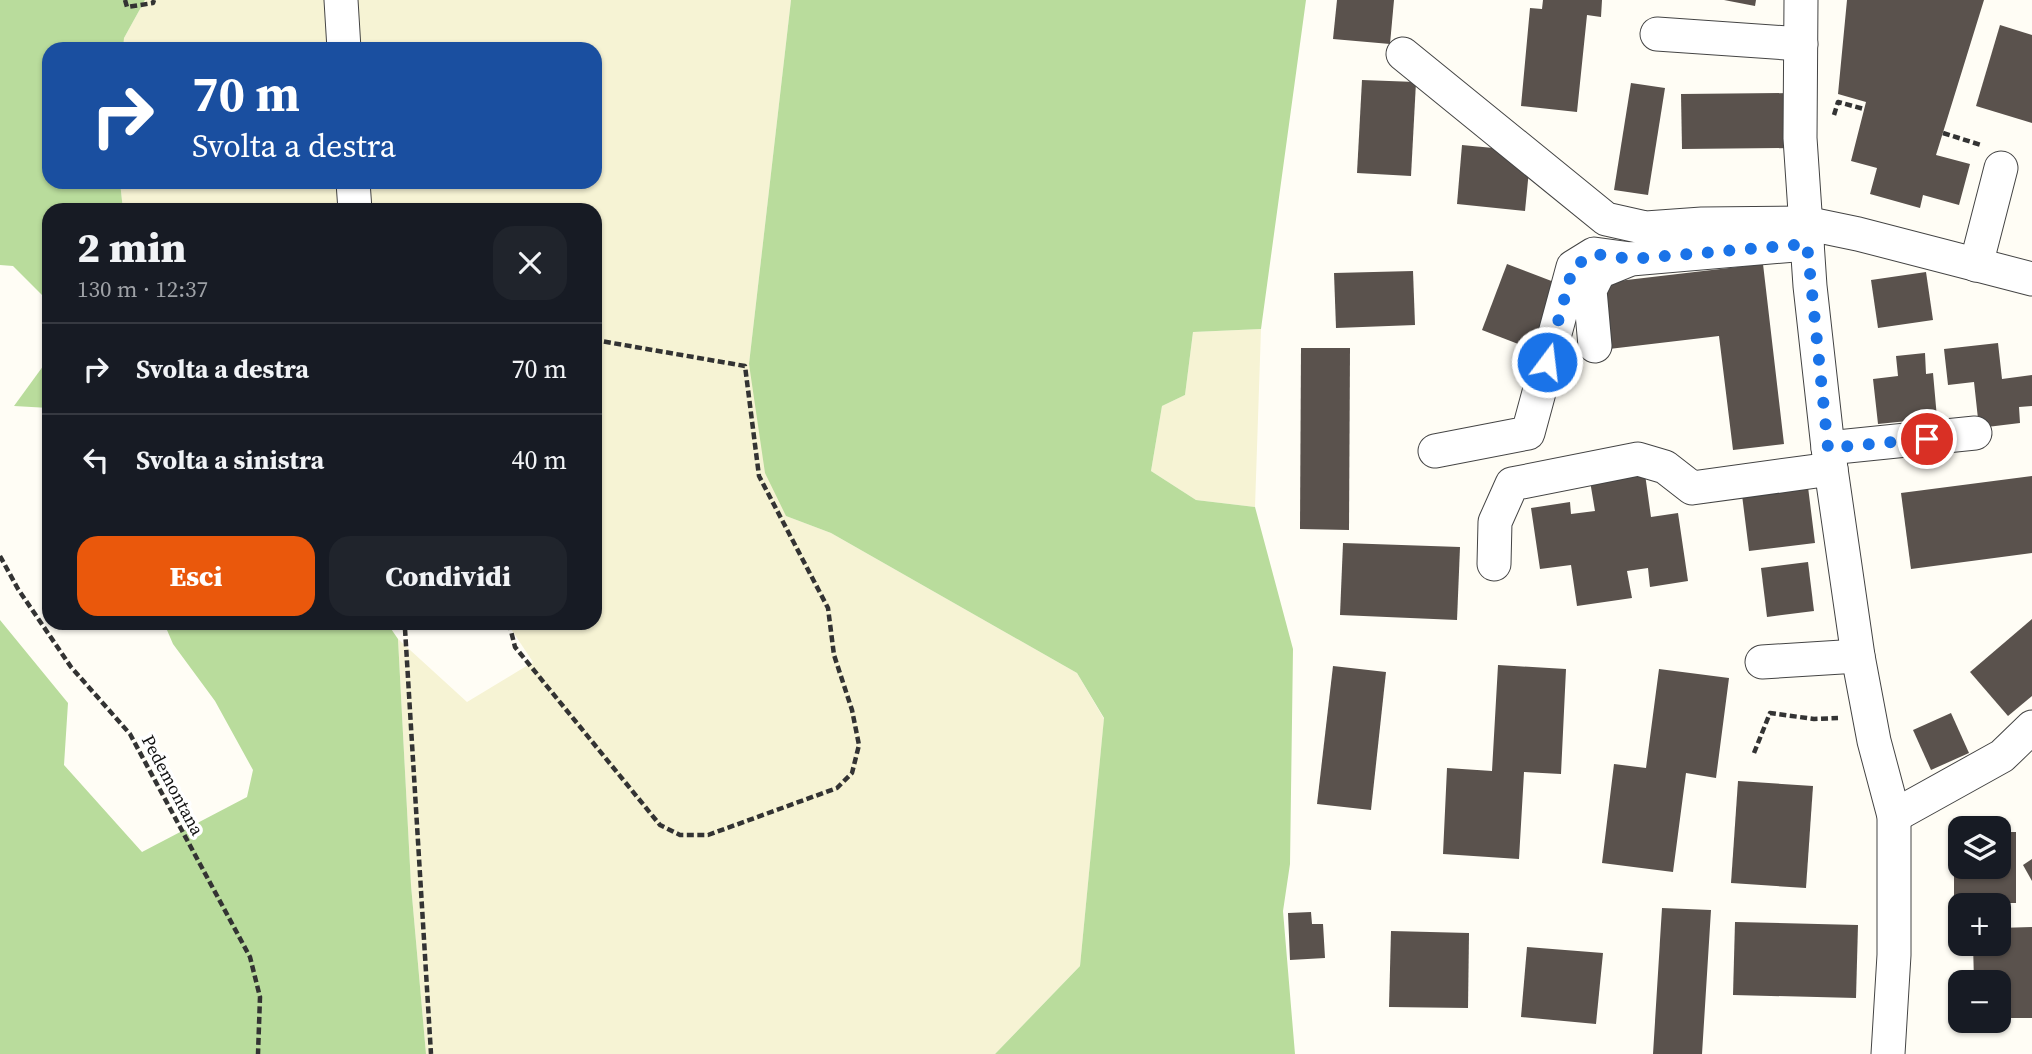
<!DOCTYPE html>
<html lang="it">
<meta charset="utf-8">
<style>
body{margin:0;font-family:"Source Serif 4",serif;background:#20242c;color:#f1f3f6;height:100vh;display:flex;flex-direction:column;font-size:26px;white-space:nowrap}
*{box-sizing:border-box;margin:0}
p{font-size:23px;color:#9ea1a6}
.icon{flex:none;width:38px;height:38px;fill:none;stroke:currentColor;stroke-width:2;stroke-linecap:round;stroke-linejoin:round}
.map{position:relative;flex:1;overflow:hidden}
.details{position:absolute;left:42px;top:203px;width:560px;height:427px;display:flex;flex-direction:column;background:#171b24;border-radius:21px;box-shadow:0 2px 5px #0004}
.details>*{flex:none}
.banner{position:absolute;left:42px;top:42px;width:560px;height:147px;border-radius:21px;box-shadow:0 2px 5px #0004;background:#1a4fa0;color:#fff;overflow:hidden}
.tools{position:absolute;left:1948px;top:816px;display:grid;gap:14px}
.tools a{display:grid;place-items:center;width:63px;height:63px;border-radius:14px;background:#171b24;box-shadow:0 2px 5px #0004;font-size:35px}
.pin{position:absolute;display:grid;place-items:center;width:60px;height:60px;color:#fff;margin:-30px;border:4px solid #fff;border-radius:50%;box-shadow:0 2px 7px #0007}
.me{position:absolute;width:77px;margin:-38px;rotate:15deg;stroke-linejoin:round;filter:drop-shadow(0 0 5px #0008)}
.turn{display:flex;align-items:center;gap:24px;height:147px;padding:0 35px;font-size:32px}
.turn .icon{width:91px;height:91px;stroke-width:2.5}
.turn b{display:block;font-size:49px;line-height:60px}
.round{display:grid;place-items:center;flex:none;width:74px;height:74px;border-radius:21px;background:#20242c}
.head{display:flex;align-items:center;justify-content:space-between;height:119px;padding:0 35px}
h1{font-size:42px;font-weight:800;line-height:52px}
.button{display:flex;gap:14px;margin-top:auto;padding:14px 35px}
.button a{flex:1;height:80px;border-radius:21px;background:#ea580c;color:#fff;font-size:28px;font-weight:800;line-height:80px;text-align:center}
.button a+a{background:#20242c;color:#f1f3f6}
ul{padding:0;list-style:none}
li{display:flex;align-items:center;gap:21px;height:91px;padding:0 35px;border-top:2px solid #363941}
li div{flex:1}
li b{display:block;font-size:26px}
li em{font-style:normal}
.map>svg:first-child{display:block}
.farmland{fill:#f6f3d4}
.forest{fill:#b9dc9c}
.building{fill:#5a524d}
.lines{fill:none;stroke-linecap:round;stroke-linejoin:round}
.minor-casing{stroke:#444;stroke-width:35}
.path{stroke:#333;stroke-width:4.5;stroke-dasharray:7 3.5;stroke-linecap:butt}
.minor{stroke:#fff;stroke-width:33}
.route{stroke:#1a73e8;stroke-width:12;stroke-dasharray:0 21.6}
.labels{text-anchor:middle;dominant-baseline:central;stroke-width:7;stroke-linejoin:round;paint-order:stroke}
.street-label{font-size:18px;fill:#111;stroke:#fff}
</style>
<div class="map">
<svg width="2032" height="1054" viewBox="0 0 2032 1054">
<rect width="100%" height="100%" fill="#fffdf5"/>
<g class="farmland">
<path d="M145,0H791L749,364L786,516L831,533L1077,673L1104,719L1080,966L995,1054H426L411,885L398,639L467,702L533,662L507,623H595V210H123L120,182H595V49H123L124,38Z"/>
<path d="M1261,329L1255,507L1196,500L1151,471L1162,406L1185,395L1193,332Z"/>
</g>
<g class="forest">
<path d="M0,0H145L124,38L123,49H49V182H120L123,210H49V302L13,266L0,265Z"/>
<path d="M791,0H1306L1261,329L1193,332L1185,395L1162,406L1151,471L1196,500L1255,507L1293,649L1290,864L1283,911L1295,1054H995L1080,966L1104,718L1077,673L831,533L786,516L765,473L749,364Z"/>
<path d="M49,358V408L14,406Z"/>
<path d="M0,620L68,703L64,765L142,852L247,797L253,770L215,701L173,644L164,623H387L398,639L411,885L426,1054H0Z"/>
</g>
<g class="building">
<path d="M1337,0H1394L1390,44L1333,39Z"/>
<path d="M1543,0H1602L1601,17L1587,15L1577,112L1521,106L1530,8L1542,9Z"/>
<path d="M1724,0H1756L1755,6Z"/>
<path d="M1847,0H1984L1936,155L1970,164L1959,205L1923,195L1920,208L1870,194L1877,168L1851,161L1866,102L1838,94Z"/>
<path d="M2000,25L2032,35V123L1976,106Z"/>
<path d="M1362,80L1416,82L1411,176L1357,173Z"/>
<path d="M1631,83L1665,88L1648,195L1614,190Z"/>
<path d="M1792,93L1793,148L1682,149L1681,94Z"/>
<path d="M1462,145L1514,150L1530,160L1525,211L1457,204Z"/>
<path d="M1507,264L1562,285L1536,351L1482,330Z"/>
<path d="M1763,264L1784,444L1733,450L1719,336L1609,349L1601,283Z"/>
<path d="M1413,271L1415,325L1336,328L1334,273Z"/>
<path d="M1926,272L1933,320L1878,328L1871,280Z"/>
<path d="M1998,343L2002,379L2032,375V406L2019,407L2020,423L1979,428L1974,382L1948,385L1944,349Z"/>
<path d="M1301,348H1350L1349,530L1300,529Z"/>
<path d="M1925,353L1926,374L1933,373L1937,418L1878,424L1873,379L1898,376L1896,356Z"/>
<path d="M1645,474L1651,517L1678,513L1688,581L1650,587L1648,568L1627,571L1632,598L1577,606L1571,565L1540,569L1531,508L1570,502L1571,514L1595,511L1590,481Z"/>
<path d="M2032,476V553L1911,569L1901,493Z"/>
<path d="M1808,487L1815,543L1749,551L1742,495Z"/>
<path d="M1343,543L1460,547L1457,620L1340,615Z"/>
<path d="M1808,562L1814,611L1767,617L1761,568Z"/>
<path d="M2032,619V696L2008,716L1970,672Z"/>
<path d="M1498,665L1566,669L1561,774L1524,772L1519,859L1443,854L1447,768L1492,771Z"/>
<path d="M1333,666L1386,672L1371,810L1317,804Z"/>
<path d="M1659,669L1729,678L1716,778L1686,773L1673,872L1602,863L1614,764L1646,768Z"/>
<path d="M1951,713L1969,753L1931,770L1913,730Z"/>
<path d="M1738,781L1813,786L1806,888L1731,883Z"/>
<path d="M1954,832H1960V866H1998V832H2016V903H1954Z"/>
<path d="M2032,859V881L2023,865Z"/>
<path d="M1662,908L1711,910L1702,1054H1653Z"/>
<path d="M1311,912L1312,924H1323L1325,958L1290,960L1288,913Z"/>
<path d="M1735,922L1858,925L1856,998L1733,995Z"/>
<path d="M2032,927V1018H1998V982H1974L1973,943H1998V928Z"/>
<path d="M1391,931L1469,933L1468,1008L1389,1007Z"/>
<path d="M1527,947L1603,953L1596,1024L1521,1017Z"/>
</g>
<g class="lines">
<g class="minor-casing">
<g id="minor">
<path d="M341,0L344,49"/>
<path d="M1801,0L1800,138L1810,286L1828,448L1858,656L1874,741L1894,816V955L1888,1054"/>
<path d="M1657,34L1801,44"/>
<path d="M1403,54L1606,219L1646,228L1702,224L1805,223L1858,234L2032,279"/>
<path d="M353,182L355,210"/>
<path d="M1976,265L2001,168"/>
<path d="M1595,346L1590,290L1599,272L1631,259L1807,244"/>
<path d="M1828,448L1975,433"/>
<path d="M1435,451L1528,433L1573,267L1594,254L1631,259"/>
<path d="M1494,564L1495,522L1512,484L1638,459L1665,467L1692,488L1831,469"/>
<path d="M1762,662L1858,656"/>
<path d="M1894,816L2002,756L2032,727"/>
</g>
</g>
<g class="path">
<path d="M125,0L127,7L153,3L154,0"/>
<path d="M1834,115L1838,102L1864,109"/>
<path d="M1943,133L1981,145"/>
<path d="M0,556L18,589L71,667L130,734L250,957L260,997L258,1054"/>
<path d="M509,623L515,647L660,825L680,835H708L837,788L852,773L859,745L852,710L834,655L828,608L759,476L745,366L595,340"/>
<path d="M405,629L431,1054"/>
<path d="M1754,753L1770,713L1814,719L1838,718"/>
</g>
<use href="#minor" class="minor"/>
</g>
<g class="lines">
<path class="route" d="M1547,362L1573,267L1594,254L1631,259L1807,244L1828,448L1927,439"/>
</g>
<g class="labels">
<g class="street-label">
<text transform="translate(173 785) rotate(62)">Pedemontana</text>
</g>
</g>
</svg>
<div class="tools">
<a><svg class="icon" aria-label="layers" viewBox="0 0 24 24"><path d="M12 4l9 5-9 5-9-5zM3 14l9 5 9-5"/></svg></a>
<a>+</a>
<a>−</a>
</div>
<div class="pin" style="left:1927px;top:439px;background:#d93025"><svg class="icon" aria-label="arrive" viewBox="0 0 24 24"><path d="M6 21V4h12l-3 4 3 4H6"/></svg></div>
<svg class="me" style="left:1547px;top:362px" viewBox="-20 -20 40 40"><circle r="17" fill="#1a73e8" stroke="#fff" stroke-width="3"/><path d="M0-11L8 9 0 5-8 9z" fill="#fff"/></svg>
<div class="banner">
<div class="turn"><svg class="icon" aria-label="right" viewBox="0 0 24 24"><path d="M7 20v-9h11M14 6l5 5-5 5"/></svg><div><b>70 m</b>Svolta a destra</div></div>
</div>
<section class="details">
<div class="head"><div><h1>2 min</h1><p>130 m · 12:37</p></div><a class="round"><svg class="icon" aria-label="close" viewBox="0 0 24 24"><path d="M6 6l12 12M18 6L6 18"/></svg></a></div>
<ul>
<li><svg class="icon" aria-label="right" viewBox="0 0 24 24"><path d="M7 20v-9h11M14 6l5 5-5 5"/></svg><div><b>Svolta a destra</b></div><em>70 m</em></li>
<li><svg class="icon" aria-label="left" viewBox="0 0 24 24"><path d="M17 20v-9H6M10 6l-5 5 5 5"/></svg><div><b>Svolta a sinistra</b></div><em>40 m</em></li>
</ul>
<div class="button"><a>Esci</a><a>Condividi</a></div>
</section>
</div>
